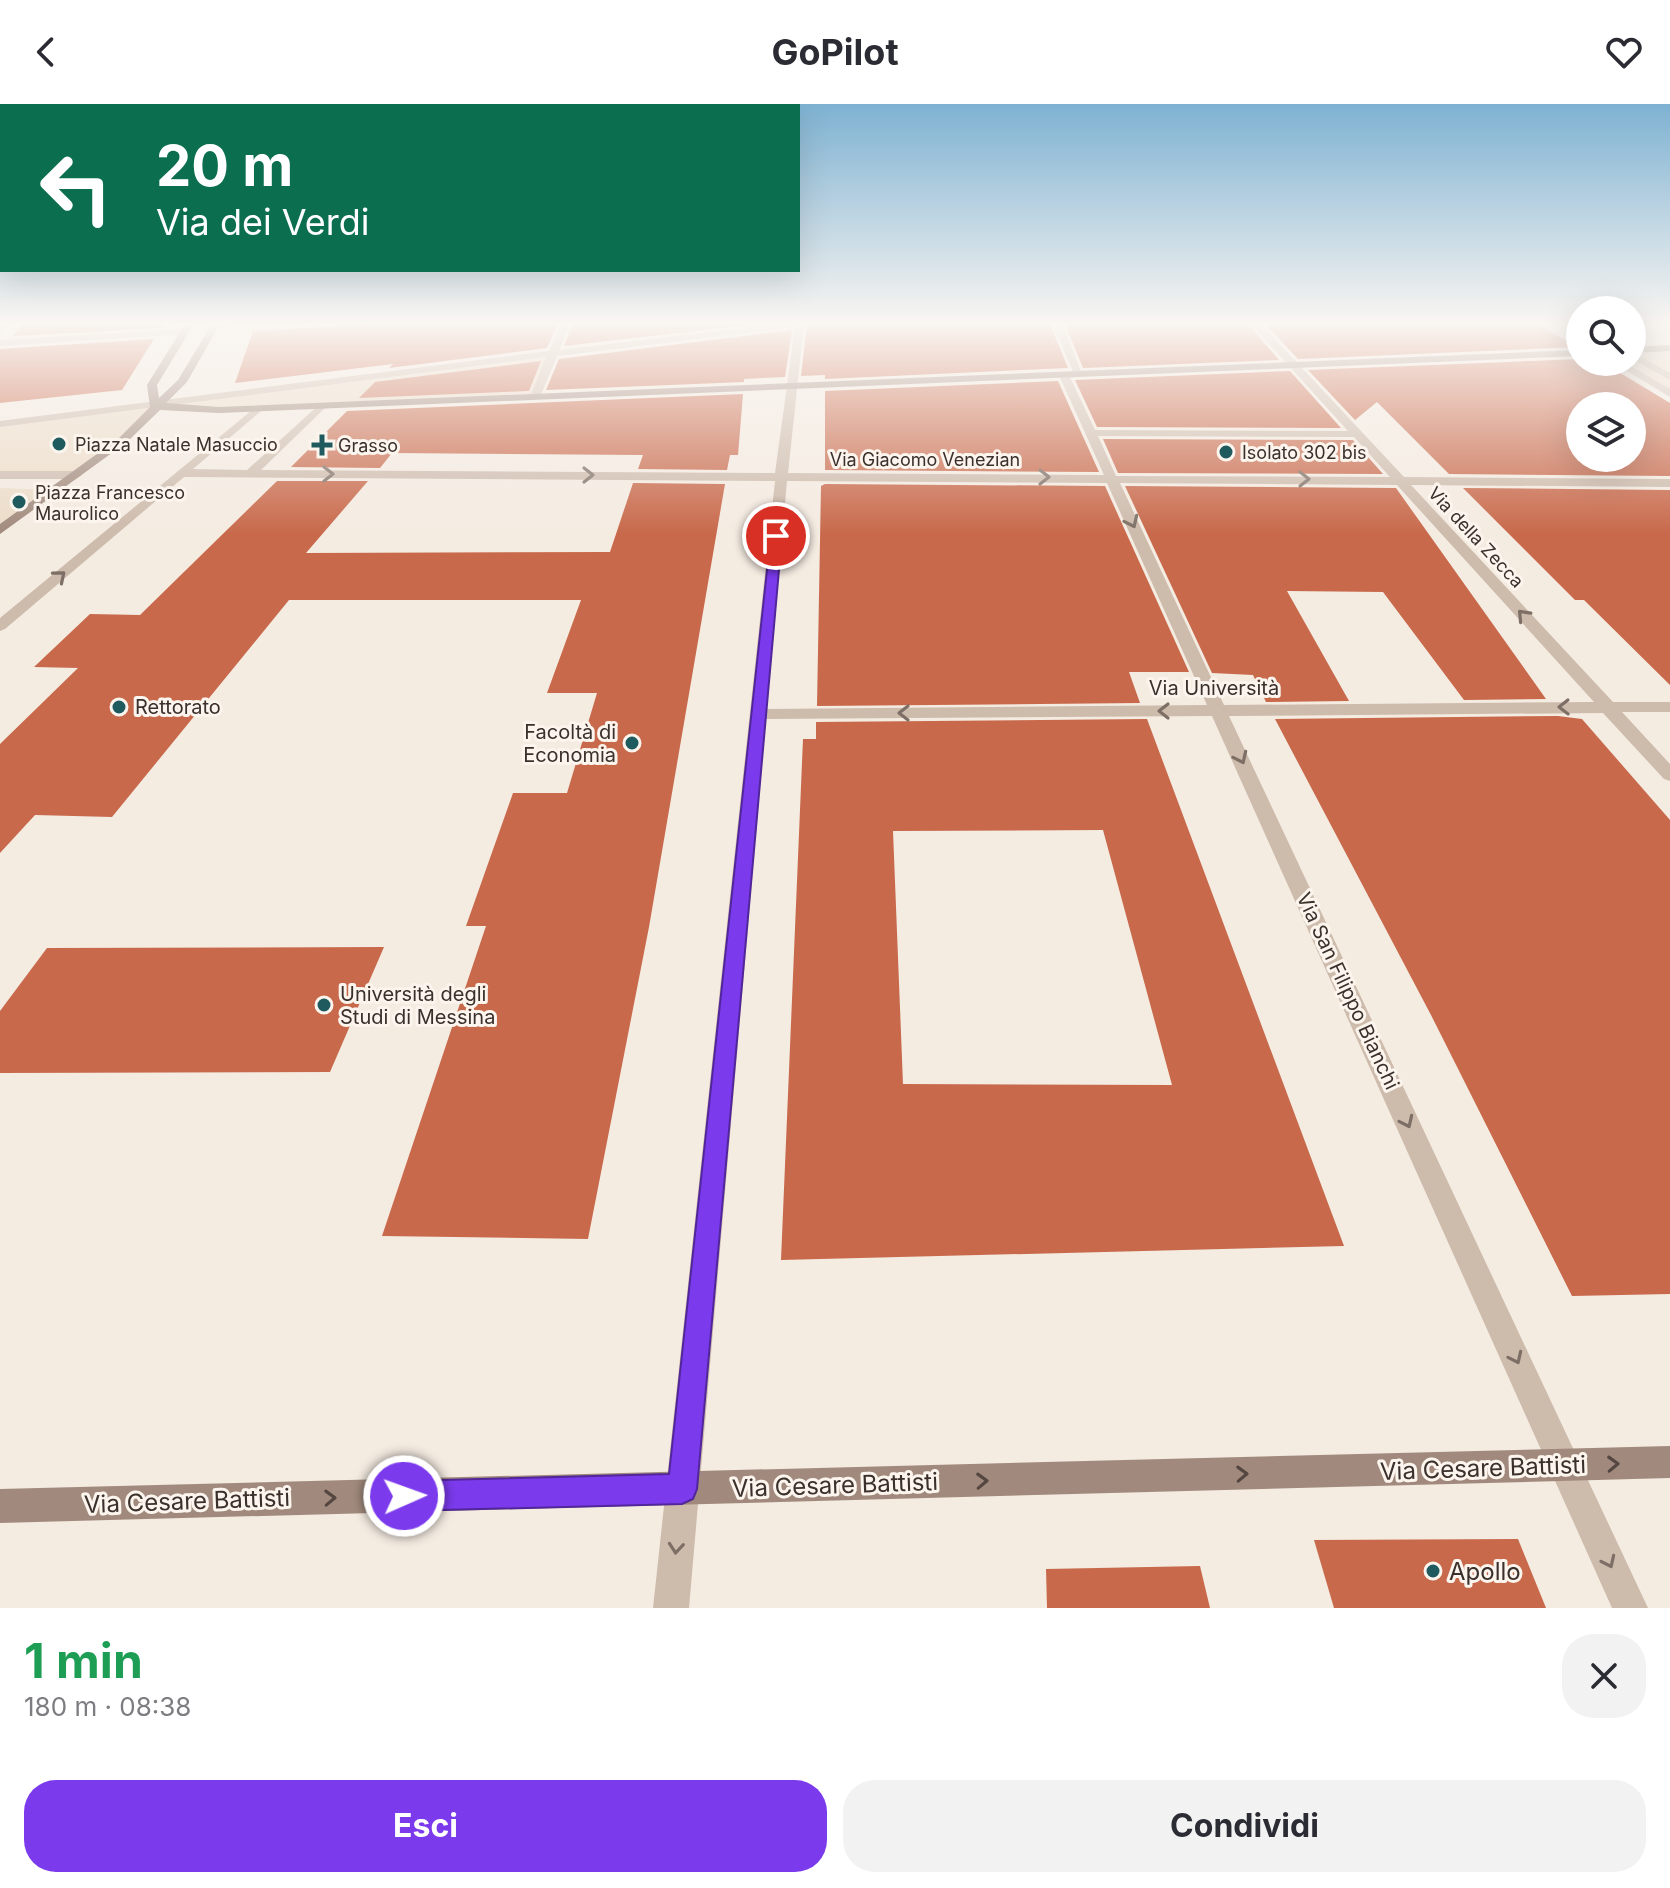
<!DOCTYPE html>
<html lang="it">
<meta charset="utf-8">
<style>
body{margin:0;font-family:Inter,sans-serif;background:#f2f2f3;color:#2b2b33;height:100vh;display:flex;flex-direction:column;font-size:30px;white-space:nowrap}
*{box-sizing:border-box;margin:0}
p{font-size:26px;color:#7c7c81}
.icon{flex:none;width:44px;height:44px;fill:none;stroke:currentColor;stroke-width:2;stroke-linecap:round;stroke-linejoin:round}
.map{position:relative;height:1504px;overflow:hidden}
.panel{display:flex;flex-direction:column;background:#fff;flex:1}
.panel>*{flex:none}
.guide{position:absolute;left:0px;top:0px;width:800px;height:168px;box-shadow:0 8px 32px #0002;background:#0b6e4f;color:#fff;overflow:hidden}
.buttons{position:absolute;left:1566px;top:192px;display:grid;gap:16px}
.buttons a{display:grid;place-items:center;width:80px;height:80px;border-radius:50%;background:#fff;box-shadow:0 8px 32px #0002;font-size:40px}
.pin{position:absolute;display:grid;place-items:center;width:68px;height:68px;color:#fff;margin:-34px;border:4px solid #fff;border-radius:50%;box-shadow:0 2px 8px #0007}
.me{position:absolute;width:88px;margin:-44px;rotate:88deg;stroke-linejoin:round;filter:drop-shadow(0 0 6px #0008)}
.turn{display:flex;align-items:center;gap:28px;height:168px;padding:0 24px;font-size:36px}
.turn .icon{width:104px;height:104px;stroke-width:2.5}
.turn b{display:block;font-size:56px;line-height:68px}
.round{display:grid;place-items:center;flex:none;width:84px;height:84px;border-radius:32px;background:#f2f2f3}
.head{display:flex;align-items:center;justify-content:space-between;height:136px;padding:0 24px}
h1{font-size:48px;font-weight:700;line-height:60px;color:#1e9e55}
.primary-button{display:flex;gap:16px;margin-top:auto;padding:16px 24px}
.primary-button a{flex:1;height:92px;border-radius:32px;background:#7c3aed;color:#fff;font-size:32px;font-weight:700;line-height:92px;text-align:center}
.primary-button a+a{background:#f2f2f3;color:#2b2b33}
header{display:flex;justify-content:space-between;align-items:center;height:104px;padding:0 24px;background:#fff;font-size:36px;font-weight:700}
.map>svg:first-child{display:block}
.plaza{fill:#ecdcc8}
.building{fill:#c8694b;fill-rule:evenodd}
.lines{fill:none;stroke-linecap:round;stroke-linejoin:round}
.street{fill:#cdbbac;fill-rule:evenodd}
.secondary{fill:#a18a7d;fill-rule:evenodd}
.oneway{stroke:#7d6f65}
.oneway2{stroke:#544640}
.route{fill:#7c3aed;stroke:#51269a;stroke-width:2}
.poi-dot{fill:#1f5a5e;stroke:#fbf5ee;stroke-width:3}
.labels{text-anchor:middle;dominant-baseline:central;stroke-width:6;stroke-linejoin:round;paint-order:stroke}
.far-poi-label{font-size:18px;fill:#3b302b;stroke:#fbf5ee;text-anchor:start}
.far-street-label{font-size:18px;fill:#3b302b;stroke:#fbf5ee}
.street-label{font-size:20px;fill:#3b302b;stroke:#fbf5ee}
.poi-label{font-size:20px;fill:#3b302b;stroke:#fbf5ee;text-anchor:start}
.near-street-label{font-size:24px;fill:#3b302b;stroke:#fbf5ee}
.near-poi-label{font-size:24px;fill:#3b302b;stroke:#fbf5ee;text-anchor:start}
</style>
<header><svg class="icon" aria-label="back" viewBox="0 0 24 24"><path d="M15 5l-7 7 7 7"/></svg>GoPilot<svg class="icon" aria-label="heart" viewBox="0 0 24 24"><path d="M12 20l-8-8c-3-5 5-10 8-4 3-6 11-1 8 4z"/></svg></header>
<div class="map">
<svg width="1670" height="1504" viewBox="0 0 1670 1504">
<rect width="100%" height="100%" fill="#f4ebe1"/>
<g class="plaza">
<path d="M1670,244V290L1617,258H1632V246Z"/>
<path d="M553,250L535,293L219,306L155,302L123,336L76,371H0V320Z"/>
<path d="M0,384L56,386L0,426Z"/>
</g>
<g class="building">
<path d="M24,220H163L161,224L12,232Z"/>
<path d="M375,220H558L547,244L389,264L393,260L235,279L253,227Z"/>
<path d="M573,220H755L564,242Z"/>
<path d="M807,220H1050L1068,264L825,275V271L801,272Z"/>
<path d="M1065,220H1248L1279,256L1083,264Z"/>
<path d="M1265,220H1538L1577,243L1298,255Z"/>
<path d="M792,226L785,273L744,275V278L546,286L559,255Z"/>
<path d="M154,235L122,286L0,299V245Z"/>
<path d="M1580,255V258H1602L1670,299V372L1449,370L1377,298L1355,316L1308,266ZM1580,302H1632V354H1580Z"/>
<path d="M541,257L529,287L359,294L375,278Z"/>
<path d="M1290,267L1341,324L1097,323L1075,276Z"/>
<path d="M1058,277L1099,368L825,366V287Z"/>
<path d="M743,290L738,351H730L727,366L638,365L643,351L392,349L380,364L291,363L347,307Z"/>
<path d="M1103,335L1353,336L1383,370L1118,369Z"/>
<path d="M277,377H368L306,449L610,448L633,379L725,380L649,823L588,1135L382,1132L486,822H466L513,689H567L597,589H547L581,496H289L112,713L35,711L0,749V640L78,564L34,563L90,510L140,511Z"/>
<path d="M825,380L1105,382L1189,568H1129L1140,599L817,602L821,382Z"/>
<path d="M1125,382L1396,384L1546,595L1464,596L1383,488L1287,487L1349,597L1266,598L1253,571L1212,569Z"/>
<path d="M1463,384L1670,386V581L1584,496H1575Z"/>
<path d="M1558,612L1582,615L1670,716V1190L1572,1192L1431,911L1275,615Z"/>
<path d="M1147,615L1344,1142L781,1156L803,635H816V618ZM1103,726L1172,981L903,980L893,727Z"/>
<path d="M384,843L330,968L0,969V907L47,844Z"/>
<path d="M1518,1435L1546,1504H1334L1314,1436Z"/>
<path d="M1200,1462L1210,1504H1047L1046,1465Z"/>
</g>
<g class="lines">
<g class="street">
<path d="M2,220H12L0,229Z"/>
<path d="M211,220H253L214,225Z"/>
<path d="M561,220H570L559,246L777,220H804L788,369L1104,371L1059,271L1064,268L1069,271L1095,326L1348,327L1251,220H1261L1404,373L1670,375V383L1411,381L1613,598H1670V608H1622L1670,660V677L1664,675L1603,609L1229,612L1648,1504H1612L1212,612L766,615L689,1504H653L775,377L184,373L5,525L0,527V514L257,302L261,303V307L193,365L247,366L321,299L325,300V304L261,366L775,369L795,223L557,252L540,293L535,296L530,293L546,253L0,323V317L549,247ZM1098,332L1354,333L1390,373L1116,372ZM787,377L1107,379L1207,601L767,605ZM1120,379L1397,381L1594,598L1224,601Z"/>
<path d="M1053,220H1062L1083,272L1074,270Z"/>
<path d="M188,225L185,230L0,242V236Z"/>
<path d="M1632,248L1670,269V276L1632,255Z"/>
<path d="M1612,258H1624L1670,285V293Z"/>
<path d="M0,367H76L82,371L76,375H0Z"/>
</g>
<g class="secondary">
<path d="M185,220H194L157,281L159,294L178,276L212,220H220L187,278L166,299L219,303L1580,246V252L219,309L160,306L127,338L0,430V420L119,334L150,303L147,281Z"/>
<path d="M1670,241V247L1632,249V243Z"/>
<path d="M1670,1342V1374L0,1419V1385Z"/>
</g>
</g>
<defs><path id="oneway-chevron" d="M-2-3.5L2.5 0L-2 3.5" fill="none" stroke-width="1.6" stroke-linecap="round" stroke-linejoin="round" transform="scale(2)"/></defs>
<g class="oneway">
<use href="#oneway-chevron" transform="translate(328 370)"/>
<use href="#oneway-chevron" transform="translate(588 371)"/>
<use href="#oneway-chevron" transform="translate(1044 373)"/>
<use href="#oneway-chevron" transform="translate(1304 375)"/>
<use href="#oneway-chevron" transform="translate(1132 418) rotate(65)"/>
<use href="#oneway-chevron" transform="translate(60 472) rotate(-40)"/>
<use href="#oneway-chevron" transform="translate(1523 511) rotate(-133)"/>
<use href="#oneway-chevron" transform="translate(1564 603) rotate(179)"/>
<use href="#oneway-chevron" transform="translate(1164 607) rotate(180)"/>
<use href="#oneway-chevron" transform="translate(904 609) rotate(180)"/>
<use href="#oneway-chevron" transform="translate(1241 654) rotate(65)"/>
<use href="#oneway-chevron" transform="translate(1407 1018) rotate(65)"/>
<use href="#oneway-chevron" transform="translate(1516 1254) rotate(65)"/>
<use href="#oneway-chevron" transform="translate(676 1444) rotate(95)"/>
<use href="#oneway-chevron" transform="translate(1609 1458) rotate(65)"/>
</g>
<g class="oneway2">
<use href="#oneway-chevron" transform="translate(1613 1360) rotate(-2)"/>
<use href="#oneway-chevron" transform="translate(1242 1370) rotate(-2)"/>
<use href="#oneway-chevron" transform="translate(982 1377) rotate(-2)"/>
<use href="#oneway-chevron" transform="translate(330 1394) rotate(-2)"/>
</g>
<linearGradient id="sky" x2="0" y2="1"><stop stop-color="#7eb2d2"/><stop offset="0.51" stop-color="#faf6f2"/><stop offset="1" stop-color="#faf6f2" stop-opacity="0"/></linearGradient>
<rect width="1670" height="430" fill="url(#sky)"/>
<path class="route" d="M771,429L782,432L697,1385L693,1395L682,1400L404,1407L393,1402L389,1392L393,1381L404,1377L669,1370Z"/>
<g class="poi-dot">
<circle cx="59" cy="340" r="8"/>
<path d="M318 329h8v8h8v8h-8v8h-8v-8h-8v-8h8z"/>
<circle cx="1226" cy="348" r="8"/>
<circle cx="19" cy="398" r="8"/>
<circle cx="119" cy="603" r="8"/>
<circle cx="632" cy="639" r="8"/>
<circle cx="324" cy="901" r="8"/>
<circle cx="1433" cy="1467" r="8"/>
</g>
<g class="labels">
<g class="far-poi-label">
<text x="75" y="340">Piazza Natale Masuccio</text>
<text x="338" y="341">Grasso</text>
<text x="1242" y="348">Isolato 302 bis</text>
<text x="35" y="388">Piazza Francesco<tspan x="35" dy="21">Maurolico</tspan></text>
</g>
<g class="far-street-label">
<text x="925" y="355">Via Giacomo Venezian</text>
<text transform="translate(1476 433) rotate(47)">Via della Zecca</text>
</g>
<g class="street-label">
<text x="1214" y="584">Via Università</text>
<text transform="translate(1348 887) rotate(65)">Via San Filippo Bianchi</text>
</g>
<g class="poi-label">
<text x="135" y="603">Rettorato</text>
<text x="616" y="628" text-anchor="end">Facoltà di<tspan x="616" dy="23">Economia</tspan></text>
<text x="340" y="890">Università degli<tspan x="340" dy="23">Studi di Messina</tspan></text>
</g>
<g class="near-street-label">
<text transform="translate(1483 1364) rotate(-2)">Via Cesare Battisti</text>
<text transform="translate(835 1381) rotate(-2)">Via Cesare Battisti</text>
<text transform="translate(187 1397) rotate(-2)">Via Cesare Battisti</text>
</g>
<g class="near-poi-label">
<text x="1449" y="1467">Apollo</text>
</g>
</g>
</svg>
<div class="buttons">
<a><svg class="icon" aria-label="search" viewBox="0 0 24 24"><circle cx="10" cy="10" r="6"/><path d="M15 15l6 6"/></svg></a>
<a><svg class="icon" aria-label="layers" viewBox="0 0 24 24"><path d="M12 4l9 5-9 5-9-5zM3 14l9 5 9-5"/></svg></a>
</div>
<div class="pin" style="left:776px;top:432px;background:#d93025"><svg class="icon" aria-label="arrive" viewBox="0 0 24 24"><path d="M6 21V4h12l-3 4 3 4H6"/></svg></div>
<svg class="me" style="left:404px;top:1392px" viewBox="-20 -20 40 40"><circle r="17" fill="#7c3aed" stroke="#fff" stroke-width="3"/><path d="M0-11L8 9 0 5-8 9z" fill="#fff"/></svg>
<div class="guide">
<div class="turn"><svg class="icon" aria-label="left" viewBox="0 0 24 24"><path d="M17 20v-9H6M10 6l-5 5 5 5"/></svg><div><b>20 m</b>Via dei Verdi</div></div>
</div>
</div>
<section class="panel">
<div class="head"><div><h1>1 min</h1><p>180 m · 08:38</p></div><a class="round"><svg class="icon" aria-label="close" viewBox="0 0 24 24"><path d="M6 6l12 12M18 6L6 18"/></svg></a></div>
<div class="primary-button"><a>Esci</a><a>Condividi</a></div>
</section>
